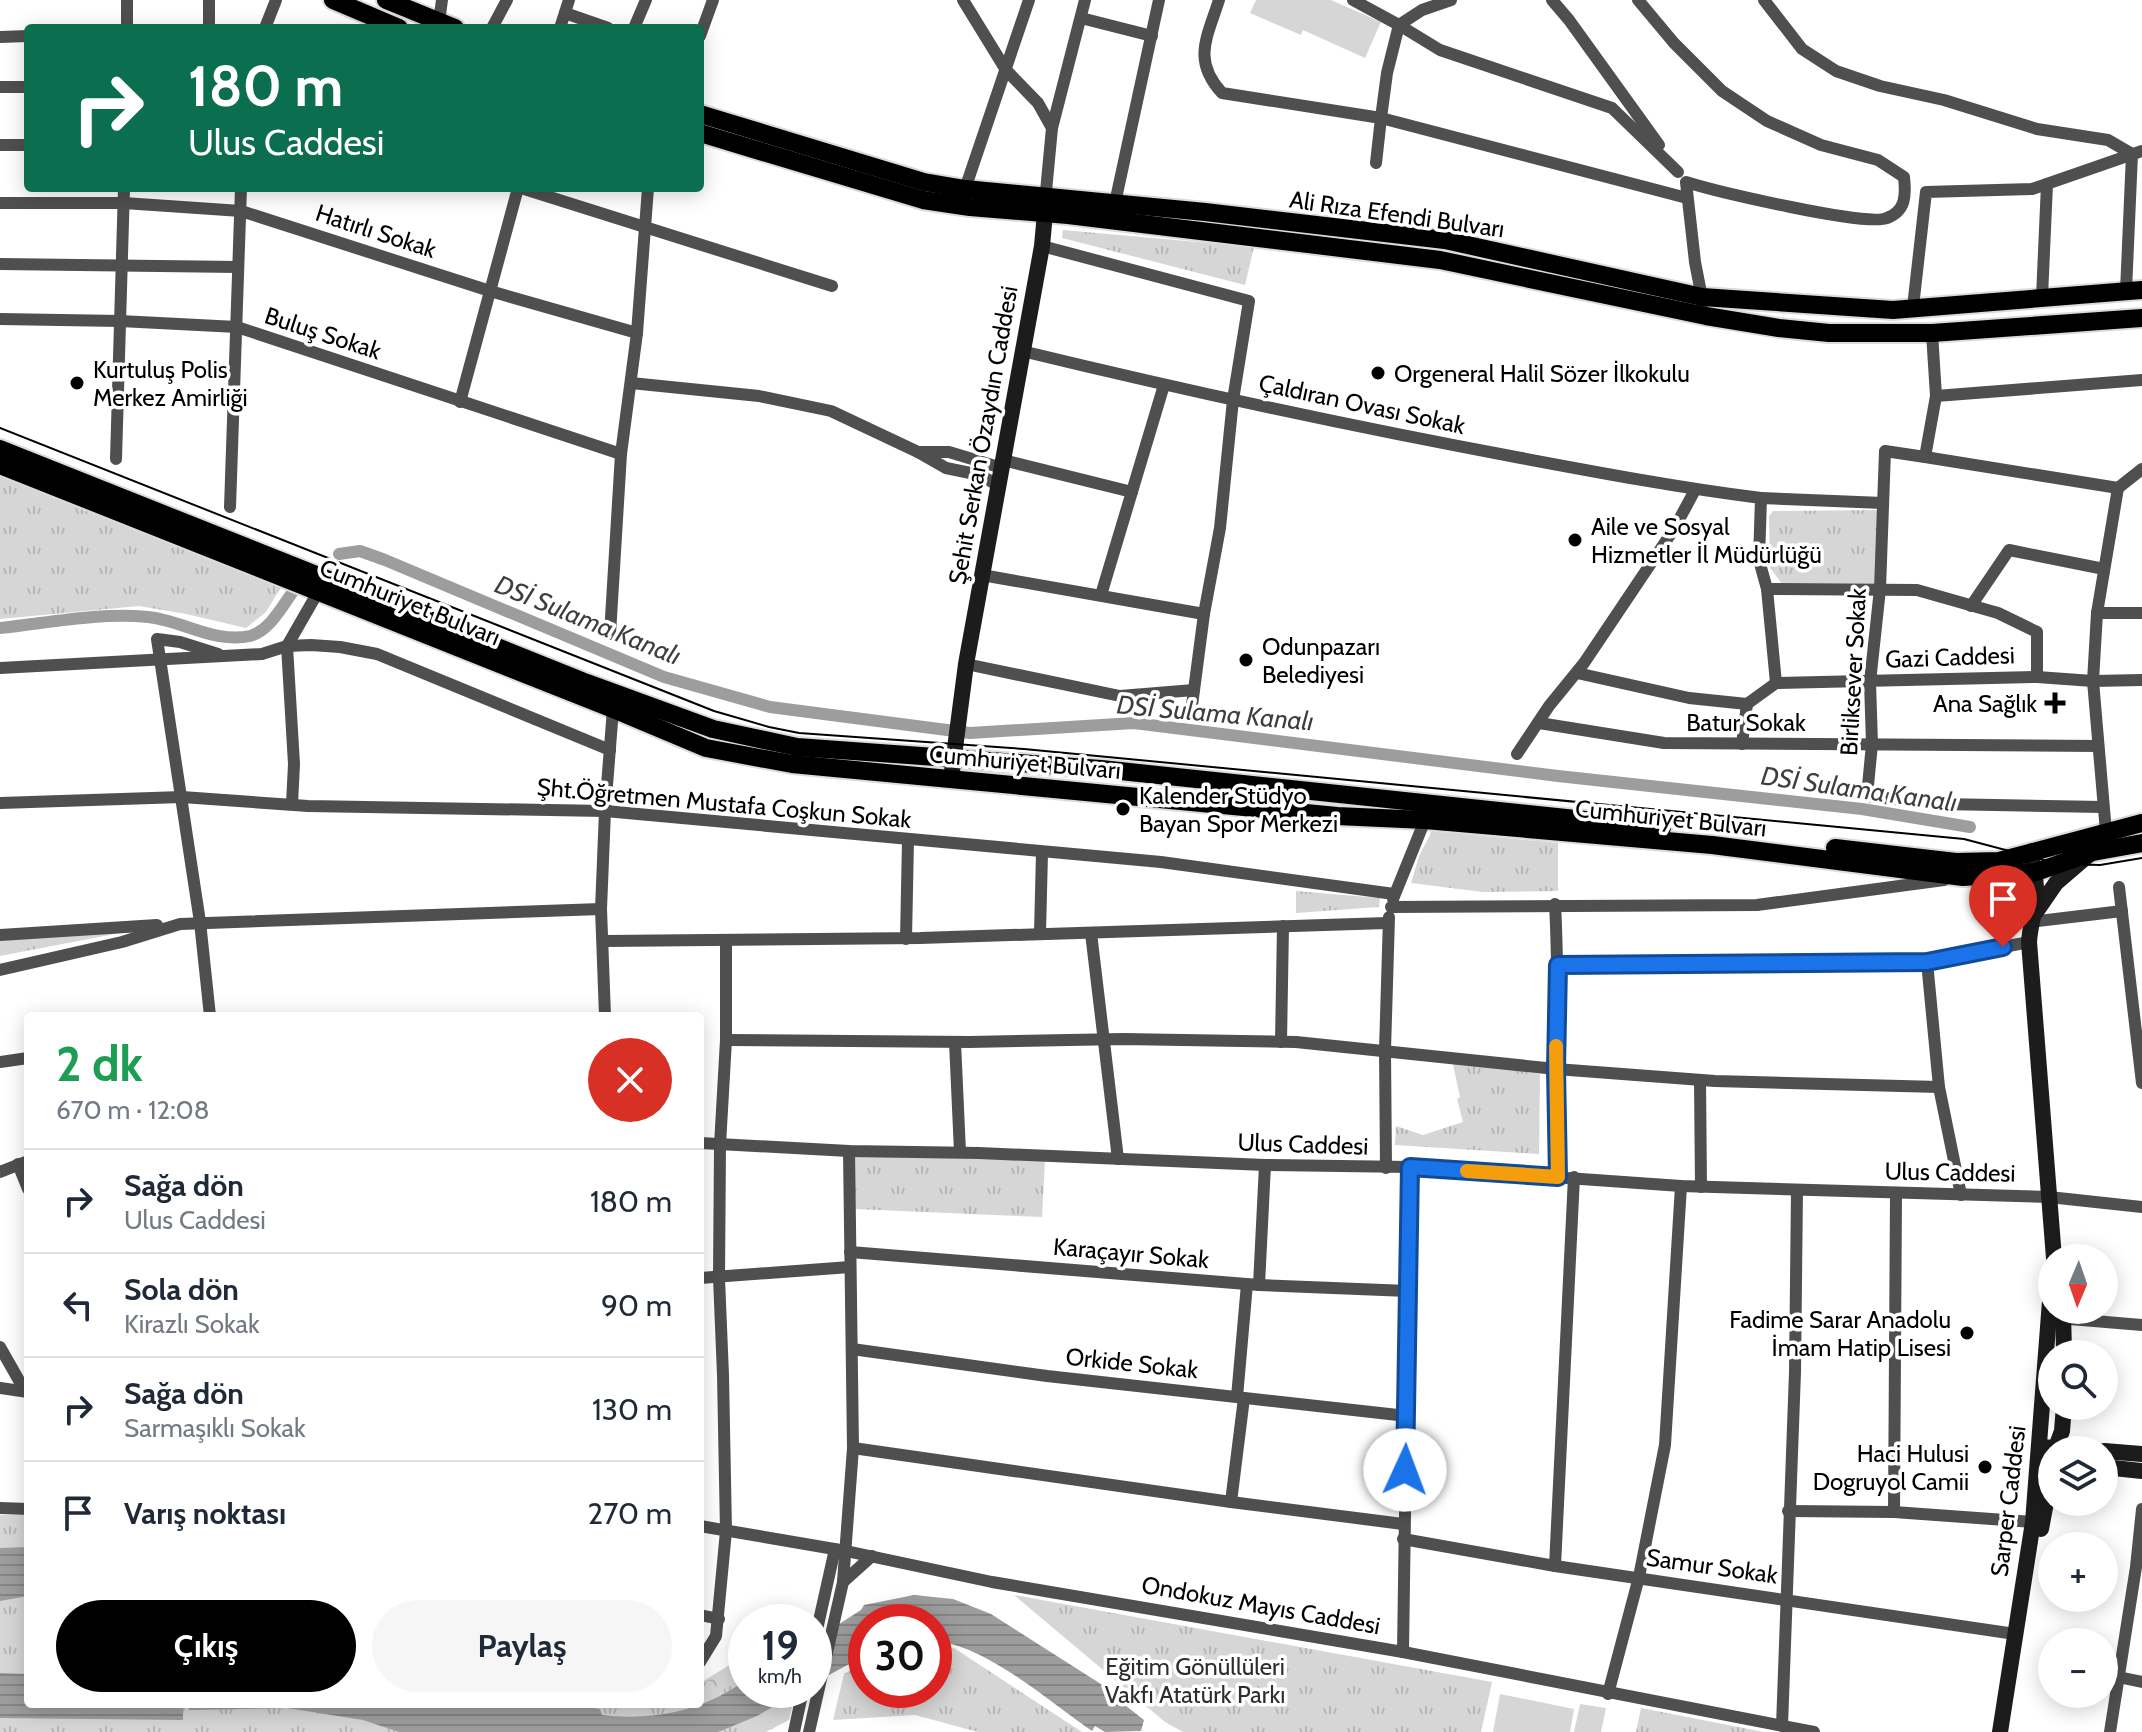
<!DOCTYPE html>
<html lang="tr">
<meta charset="utf-8">
<style>
body{margin:0;font-family:Cabin,sans-serif;background:#f6f6f7;color:#1f2937;height:100vh;display:flex;flex-direction:column;font-size:30px;white-space:nowrap}
*{box-sizing:border-box;margin:0}
p{font-size:26px;color:#747a83}
.icon{flex:none;width:44px;height:44px;fill:none;stroke:currentColor;stroke-width:2;stroke-linecap:round;stroke-linejoin:round}
.map{position:relative;flex:1;overflow:hidden}
.side{position:absolute;left:24px;top:1012px;width:680px;height:696px;display:flex;flex-direction:column;background:#fff;border-radius:8px;box-shadow:0 4px 20px #0003}
.side>*{flex:none}
.hud{position:absolute;left:24px;top:24px;width:680px;height:168px;border-radius:8px;box-shadow:0 4px 20px #0003;background:#0b6e4f;color:#fff;overflow:hidden}
.needle{width:52px;rotate:182deg}
.tools{position:absolute;left:2038px;top:1244px;display:grid;gap:16px}
.tools a{display:grid;place-items:center;width:80px;height:80px;border-radius:50%;background:#fff;box-shadow:0 4px 20px #0003;font-size:40px}
.speed{position:absolute;left:728px;top:1604px;display:flex;gap:16px;font-size:40px;font-weight:700;text-align:center}
.speed>*{display:grid;place-content:center;width:104px;height:104px;border-radius:50%;background:#fff;box-shadow:0 4px 20px #0003;line-height:1}
.speed small{font-size:20px;font-weight:400}
.speed .limit{border:12px solid #d22;background:#fff;color:#111}
.pin{position:absolute;display:grid;place-items:center;width:68px;height:68px;color:#fff;margin:-82px -34px;border-radius:50% 50% 50% 0;rotate:-45deg;box-shadow:0 0 8px #0007}
.pin .icon{rotate:45deg}
.me{position:absolute;width:88px;margin:-44px;rotate:2deg;stroke-linejoin:round;filter:drop-shadow(0 0 6px #0008)}
.turn{display:flex;align-items:center;gap:28px;height:168px;padding:0 32px;font-size:36px}
.turn .icon{width:104px;height:104px;stroke-width:2.5}
.turn b{display:block;font-size:56px;line-height:68px}
.round{display:grid;place-items:center;flex:none;width:84px;height:84px;border-radius:42px;background:#f6f6f7}
.overview{display:flex;align-items:center;justify-content:space-between;height:136px;padding:0 32px}
h1{font-size:48px;font-weight:800;line-height:60px;color:#1e9e55}
.button{display:flex;gap:16px;margin-top:auto;padding:16px 32px}
.button a{flex:1;height:92px;border-radius:48px;background:#000;color:#fff;font-size:32px;font-weight:800;line-height:92px;text-align:center}
.button a+a{background:#f6f6f7;color:#1f2937}
ul{padding:0;list-style:none}
li{display:flex;align-items:center;gap:24px;height:104px;padding:0 32px;border-top:2px solid #e0e1e3}
li div{flex:1}
li b{display:block;font-size:30px}
li em{font-style:normal}
.map>svg:first-child{display:block}
.grass{fill:url(#grass-tufts)}
.forest{fill:url(#forest-crowns)}
.pitch{fill:#d6d6d6}
.water{fill:url(#water-rules)}
.lines{fill:none;stroke-linecap:round;stroke-linejoin:round}
.canal{stroke:#9d9d9d;stroke-width:12}
.primary-casing{stroke:#dbdbdb;stroke-width:22}
.minor{stroke:#4f4f4f;stroke-width:12}
.secondary{stroke:#1c1c1c;stroke-width:16}
.primary{stroke:#000;stroke-width:18}
.tram{stroke:#000;stroke-width:2}
.route-casing{stroke:#114b97;stroke-width:20}
.route{stroke:#1a73e8;stroke-width:14}
.slow{stroke:#f59e0b;stroke-width:14}
.poi-dot{fill:#000;stroke:#fff;stroke-width:3}
.labels{text-anchor:middle;dominant-baseline:central;stroke-width:7;stroke-linejoin:round;paint-order:stroke}
.street-label{font-size:24px;fill:#000;stroke:#fff}
.poi-label{font-size:24px;fill:#000;stroke:#fff;text-anchor:start}
.park-label{font-size:24px;fill:#2d2d2d;stroke:#fff}
.water-label{font-size:26px;font-style:italic;fill:#3e3e3e;stroke:#fff}
</style>
<div class="map">
<svg width="2142" height="1732" viewBox="0 0 2142 1732">
<defs>
<pattern id="grass-tufts" width="24" height="20" patternUnits="userSpaceOnUse" patternTransform="scale(2)"><rect width="24" height="20" fill="#d6d6d6"/><path d="M3 7l-1-3M5 7V3M7 7l1-3M15 17l-1-3M17 17v-4M19 17l1-3" fill="none" stroke="#b6b6b6"/></pattern>
<pattern id="forest-crowns" width="20" height="18" patternUnits="userSpaceOnUse" patternTransform="scale(2)"><rect width="20" height="18" fill="#d6d6d6"/><path d="M2 6a3 3 0 1 1 6 0M12 15a3 3 0 1 1 6 0" fill="none" stroke="#b6b6b6"/></pattern>
<pattern id="water-rules" width="6" height="5" patternUnits="userSpaceOnUse" patternTransform="scale(2)"><rect width="6" height="5" fill="#9d9d9d"/><path d="M0 2.5h6" fill="none" stroke="#858585"/></pattern>
</defs>
<rect width="100%" height="100%" fill="#fff"/>
<g class="grass">
<path d="M1063,230L1254,247L1245,285L1062,238Z"/>
<path d="M0,475L281,587L266,612L246,628L186,614L139,606L0,619Z"/>
<path d="M1880,510L1876,584L1783,585L1770,568L1769,516L1773,511Z"/>
<path d="M1432,831L1558,843V891L1483,892L1411,883L1419,856Z"/>
<path d="M1296,891L1380,898L1379,907L1296,913Z"/>
<path d="M120,931V933L0,956V938Z"/>
<path d="M1452,1060L1540,1074L1539,1154L1395,1145L1396,1126L1423,1135L1463,1122L1457,1099L1460,1097Z"/>
<path d="M854,1156L1045,1160L1042,1217L855,1209Z"/>
<path d="M0,1515H28V1704H700V1683L746,1655V1690L789,1697L793,1703L789,1720L766,1732H0Z"/>
<path d="M1014,1595L1492,1682L1481,1732H1183L1165,1722Z"/>
<path d="M935,1645L954,1648L1082,1732H978L915,1715L833,1720L844,1674L866,1661V1690H934Z"/>
<path d="M1641,1708L1764,1732H1636Z"/>
</g>
<path class="forest" d="M740,1664L746,1667V1672C734,1686 717,1693 700,1699V1685Z"/>
<g class="pitch">
<path d="M1256,0H1331L1381,22L1365,58L1303,30L1301,35L1250,13Z"/>
<path d="M1500,1694L1574,1709L1570,1732H1493Z"/>
<path d="M1580,1704L1606,1708L1601,1732H1574Z"/>
</g>
<g class="water">
<path d="M28,1547V1596L0,1601V1548Z"/>
<path d="M914,1595L953,1599L991,1614L1115,1693L1116,1698L1144,1720L1141,1731L1105,1732L1095,1726L1092,1731C1050,1702 984,1644 934,1641V1622H866V1655L814,1683V1640L861,1610L864,1605Z"/>
<path d="M0,1673L28,1674V1704H183V1720L0,1718Z"/>
<path d="M746,1680V1690H802L757,1716L718,1732H399L363,1720L287,1708L189,1710V1704H573L600,1709L602,1715C654,1721 703,1711 746,1680Z"/>
</g>
<g class="lines">
<g class="canal">
<path d="M339,554L360,551L385,560L664,677L770,707L970,733L1134,723L1558,776L1862,809L1970,827"/>
<path d="M0,628C48,623 99,612 148,617C181,620 215,644 250,636C269,631 281,608 292,593"/>
</g>
<g class="primary-casing">
<g id="primary">
<path d="M333,0L399,28"/>
<path d="M386,0L455,28"/>
<path d="M700,114L924,182L965,189L1205,212L1445,240L1702,297L1893,310L2142,290"/>
<path d="M700,133L923,200L970,207L1068,215L1440,260L1706,316L1779,328L1829,333H1932L2142,318"/>
<path d="M0,449L587,683L713,729L797,747L1101,769L1662,828"/>
<path d="M0,465L613,709L706,748L792,764L1337,816L1425,820L1712,845L1963,877L2036,872L2093,852L2142,843"/>
<path d="M1835,848L1956,862L1999,861L2142,823"/>
</g>
</g>
<g class="minor">
<path d="M963,0L1006,70L1038,103L1052,128"/>
<path d="M1219,0C1207,38 1192,60 1222,93L1381,118L1376,163"/>
<path d="M1353,0L1399,25L1422,10L1451,0"/>
<path d="M1552,0L1569,20L1659,145"/>
<path d="M1638,0L1674,43L1722,91L1767,121L1821,145L1878,160L1904,177C1906,195 1906,211 1887,218C1866,227 1715,191 1686,182L1695,262L1703,303"/>
<path d="M1764,0L1802,49L1836,71L1880,86L1944,100L2037,129L2108,140L2132,154L2126,291"/>
<path d="M565,13L608,28"/>
<path d="M1081,18L1152,36"/>
<path d="M439,22L442,0"/>
<path d="M127,28V0"/>
<path d="M209,28V0"/>
<path d="M265,28L276,0"/>
<path d="M492,28L507,0"/>
<path d="M560,28L569,0"/>
<path d="M634,28L646,0"/>
<path d="M700,36L713,0"/>
<path d="M0,37L28,36"/>
<path d="M0,87H28"/>
<path d="M0,145H28"/>
<path d="M1678,172L1612,108L1440,50L1399,25L1387,73L1381,118L1687,198"/>
<path d="M521,188L832,286"/>
<path d="M965,189L1029,0"/>
<path d="M1045,202L1052,128L1085,0"/>
<path d="M0,203H124L241,211L490,291L637,333"/>
<path d="M1115,203L1159,0"/>
<path d="M1042,246L1249,301L1233,400L1220,528L1204,614L1191,713"/>
<path d="M0,264L238,267"/>
<path d="M2042,297L2047,184"/>
<path d="M1913,307L1926,192L2032,189L2142,151"/>
<path d="M0,319L120,321L237,327L621,454"/>
<path d="M1932,333L1936,396L1925,457L2118,488"/>
<path d="M1022,351C1187,391 1354,427 1521,458C1601,473 1681,488 1761,498L1759,560L1767,589L1776,683"/>
<path d="M631,383L759,396L831,411L918,452"/>
<path d="M1936,396L2142,380"/>
<path d="M460,402L518,188"/>
<path d="M1925,457L1885,451L1880,589L1870,682L1872,744L1867,796L1941,804L2103,807"/>
<path d="M116,459L124,188"/>
<path d="M1003,460L1132,492"/>
<path d="M999,486L980,475L946,468L918,452H949L1002,468"/>
<path d="M2118,488L2142,469"/>
<path d="M1761,498L1883,503"/>
<path d="M230,507L241,188"/>
<path d="M982,575L1204,614"/>
<path d="M1767,589L1917,590L1998,613L2037,632V677"/>
<path d="M1101,595L1164,385"/>
<path d="M1971,606L2009,550L2104,569"/>
<path d="M2097,613H2142"/>
<path d="M610,634L621,454L637,333L648,188"/>
<path d="M966,664L1120,696L1194,690"/>
<path d="M0,668L262,654L287,646L311,645L340,647L377,654L610,750"/>
<path d="M1577,673L1689,698L1747,704L1776,683L2037,677L2093,681L2142,680"/>
<path d="M1539,723L1664,743L2098,746"/>
<path d="M1742,744L1747,704"/>
<path d="M1517,754L1549,706L1584,663L1674,529L1695,490"/>
<path d="M0,803L182,797L308,806L605,811L1161,862L1394,894"/>
<path d="M292,804L294,764L287,646L318,592"/>
<path d="M2106,832L2093,681L2097,613L2118,488"/>
<path d="M2119,887L2142,1083"/>
<path d="M1393,899L1425,820"/>
<path d="M1555,904C1560,995 1556,1086 1558,1177"/>
<path d="M1391,907L1757,905L1944,880"/>
<path d="M2030,922L2122,911"/>
<path d="M1040,933L1042,853"/>
<path d="M1091,933L1118,1159"/>
<path d="M0,935L157,925"/>
<path d="M906,939L908,840"/>
<path d="M604,941L920,938L1387,923"/>
<path d="M1927,962L1939,1087L1961,1195"/>
<path d="M1558,965L1927,962L2029,942"/>
<path d="M0,970L122,942L180,924L601,909"/>
<path d="M210,1016L200,922L157,639L180,642L218,654"/>
<path d="M605,1016L601,909L605,811L613,709"/>
<path d="M726,1040L969,1042L1123,1039L1296,1042L1556,1069L1715,1081L1939,1087"/>
<path d="M955,1042L960,1152"/>
<path d="M1281,1042L1283,926"/>
<path d="M0,1062L28,1058"/>
<path d="M1700,1080L1701,1187"/>
<path d="M700,1143L849,1151L979,1153L1265,1165L1410,1167L1681,1186L2049,1197L2142,1207"/>
<path d="M18,1164L28,1189"/>
<path d="M1386,1168L1385,1050L1389,917"/>
<path d="M0,1172L28,1161"/>
<path d="M850,1252L1259,1285L1408,1291"/>
<path d="M700,1278L850,1267"/>
<path d="M1259,1285L1265,1165"/>
<path d="M2058,1318L2142,1325"/>
<path d="M0,1347L25,1391"/>
<path d="M852,1349L1047,1376L1407,1416"/>
<path d="M0,1388L28,1392"/>
<path d="M1237,1397L1247,1284"/>
<path d="M853,1448L1231,1502L1403,1524"/>
<path d="M1231,1502L1244,1398"/>
<path d="M0,1508L28,1509"/>
<path d="M1788,1511L1894,1512L2033,1522"/>
<path d="M1894,1512L1896,1193"/>
<path d="M700,1526L846,1551L992,1582L1403,1652L1814,1732"/>
<path d="M1403,1539L1555,1566L2015,1634"/>
<path d="M1555,1566L1574,1177"/>
<path d="M843,1582L853,1448L849,1151"/>
<path d="M700,1615L719,1619"/>
<path d="M814,1643L835,1549"/>
<path d="M1403,1652L1410,1167"/>
<path d="M700,1662L716,1636L726,1531L723,1375L719,1278L720,1145L726,1040V942"/>
<path d="M2118,1677L2142,1682"/>
<path d="M1608,1694L1639,1577L1665,1445L1681,1186"/>
<path d="M1782,1726L1795,1372L1797,1190"/>
<path d="M794,1732L803,1690"/>
<path d="M809,1732L843,1582L872,1556"/>
<path d="M2110,1732L2136,1567L2142,1509"/>
</g>
<g class="secondary">
<path d="M951,779L966,664L1042,246L1045,213"/>
<path d="M2032,851C2030,866 2038,880 2036,896C2035,912 2030,926 2029,942L2054,1258"/>
<path d="M2014,861L2012,874L2031,919"/>
<path d="M2036,912L2056,883L2091,853"/>
<path d="M2063,1310L2064,1354"/>
<path d="M2040,1447L2087,1450"/>
<path d="M2055,1450L2062,1431L2064,1406"/>
<path d="M2104,1451L2142,1454"/>
<path d="M2104,1467L2142,1471"/>
<path d="M2041,1529L2052,1471"/>
<path d="M2000,1732L2033,1522L2052,1275"/>
</g>
<use href="#primary" class="primary"/>
<path class="tram" d="M0,428L714,711L769,727L799,733L1024,749L1964,839L2059,864L2100,865L2142,858"/>
</g>
<g class="lines">
<g class="route-casing">
<path id="route" d="M1405,1470L1410,1167L1558,1177L1556,1069L1558,965L1927,962L2003,947"/>
</g>
<use href="#route" class="route"/>
<path class="slow" d="M1467,1171L1558,1177L1556,1046"/>
</g>
<g class="poi-dot">
<circle cx="1378" cy="373" r="8"/>
<circle cx="77" cy="383" r="8"/>
<circle cx="1575" cy="540" r="8"/>
<circle cx="1246" cy="660" r="8"/>
<path d="M2051 691h8v8h8v8h-8v8h-8v-8h-8v-8h8z"/>
<circle cx="1123" cy="809" r="8"/>
<circle cx="1967" cy="1333" r="8"/>
<circle cx="1985" cy="1467" r="8"/>
</g>
<g class="labels">
<g class="street-label">
<text transform="translate(1397 214) rotate(8)">Ali Rıza Efendi Bulvarı</text>
<text transform="translate(376 231) rotate(18)">Hatırlı Sokak</text>
<text transform="translate(323 333) rotate(18)">Buluş Sokak</text>
<text transform="translate(1362 404) rotate(12)">Çaldıran Ovası Sokak</text>
<text transform="translate(983 435) rotate(-80)">Şehit Serkan Özaydın Caddesi</text>
<text transform="translate(410 602) rotate(22)">Cumhuriyet Bulvarı</text>
<text transform="translate(1950 657) rotate(-2)">Gazi Caddesi</text>
<text transform="translate(1853 672) rotate(-87)">Birliksever Sokak</text>
<text x="1746" y="722">Batur Sokak</text>
<text transform="translate(1025 762) rotate(5)">Cumhuriyet Bulvarı</text>
<text transform="translate(724 803) rotate(5)">Şht.Öğretmen Mustafa Coşkun Sokak</text>
<text transform="translate(1671 818) rotate(6)">Cumhuriyet Bulvarı</text>
<text transform="translate(1303 1144) rotate(2)">Ulus Caddesi</text>
<text transform="translate(1950 1172) rotate(1)">Ulus Caddesi</text>
<text transform="translate(1131 1253) rotate(5)">Karaçayır Sokak</text>
<text transform="translate(1132 1363) rotate(6)">Orkide Sokak</text>
<text transform="translate(2008 1501) rotate(-83)">Sarper Caddesi</text>
<text transform="translate(1712 1566) rotate(8)">Samur Sokak</text>
<text transform="translate(1261 1605) rotate(10)">Ondokuz Mayıs Caddesi</text>
</g>
<g class="poi-label">
<text x="93" y="369">Kurtuluş Polis<tspan x="93" dy="28">Merkez Amirliği</tspan></text>
<text x="1394" y="373">Orgeneral Halil Sözer İlkokulu</text>
<text x="1591" y="526">Aile ve Sosyal<tspan x="1591" dy="28">Hizmetler İl Müdürlüğü</tspan></text>
<text x="1262" y="646">Odunpazarı<tspan x="1262" dy="28">Belediyesi</tspan></text>
<text x="2037" y="703" text-anchor="end">Ana Sağlık</text>
<text x="1139" y="795">Kalender Stüdyo<tspan x="1139" dy="28">Bayan Spor Merkezi</tspan></text>
<text x="1951" y="1319" text-anchor="end">Fadime Sarar Anadolu<tspan x="1951" dy="28">İmam Hatip Lisesi</tspan></text>
<text x="1969" y="1453" text-anchor="end">Haci Hulusi<tspan x="1969" dy="28">Dogruyol Camii</tspan></text>
</g>
<g class="park-label">
<text x="1195" y="1666">Eğitim Gönüllüleri<tspan x="1195" dy="28">Vakfı Atatürk Parkı</tspan></text>
</g>
<g class="water-label">
<text transform="translate(588 620) rotate(22)">DSİ Sulama Kanalı</text>
<text transform="translate(1215 713) rotate(5)">DSİ Sulama Kanalı</text>
<text transform="translate(1859 789) rotate(8)">DSİ Sulama Kanalı</text>
</g>
</g>
</svg>
<div class="tools">
<a><svg class="needle" viewBox="-14 -14 28 28"><path d="M0-13l5 13h-10z" fill="#e53935"/><path d="M0 13l5-13h-10z" fill="#747a83"/></svg></a>
<a><svg class="icon" aria-label="search" viewBox="0 0 24 24"><circle cx="10" cy="10" r="6"/><path d="M15 15l6 6"/></svg></a>
<a><svg class="icon" aria-label="layers" viewBox="0 0 24 24"><path d="M12 4l9 5-9 5-9-5zM3 14l9 5 9-5"/></svg></a>
<a>+</a>
<a>−</a>
</div>
<div class="speed"><div>19<small>km/h</small></div><div class="limit">30</div></div>
<div class="pin" style="left:2003px;top:947px;background:#d93025"><svg class="icon" aria-label="arrive" viewBox="0 0 24 24"><path d="M6 21V4h12l-3 4 3 4H6"/></svg></div>
<svg class="me" style="left:1405px;top:1470px" viewBox="-20 -20 40 40"><circle r="19" fill="#fff"/><path d="M0-13L10 11 0 6-10 11z" fill="#1a73e8"/></svg>
<div class="hud">
<div class="turn"><svg class="icon" aria-label="right" viewBox="0 0 24 24"><path d="M7 20v-9h11M14 6l5 5-5 5"/></svg><div><b>180 m</b>Ulus Caddesi</div></div>
</div>
<section class="side">
<div class="overview"><div><h1>2 dk</h1><p>670 m · 12:08</p></div><a class="round" style="background:#d93025;color:#fff"><svg class="icon" aria-label="close" viewBox="0 0 24 24"><path d="M6 6l12 12M18 6L6 18"/></svg></a></div>
<ul>
<li><svg class="icon" aria-label="right" viewBox="0 0 24 24"><path d="M7 20v-9h11M14 6l5 5-5 5"/></svg><div><b>Sağa dön</b><p>Ulus Caddesi</p></div><em>180 m</em></li>
<li><svg class="icon" aria-label="left" viewBox="0 0 24 24"><path d="M17 20v-9H6M10 6l-5 5 5 5"/></svg><div><b>Sola dön</b><p>Kirazlı Sokak</p></div><em>90 m</em></li>
<li><svg class="icon" aria-label="right" viewBox="0 0 24 24"><path d="M7 20v-9h11M14 6l5 5-5 5"/></svg><div><b>Sağa dön</b><p>Sarmaşıklı Sokak</p></div><em>130 m</em></li>
<li><svg class="icon" aria-label="arrive" viewBox="0 0 24 24"><path d="M6 21V4h12l-3 4 3 4H6"/></svg><div><b>Varış noktası</b></div><em>270 m</em></li>
</ul>
<div class="button"><a>Çıkış</a><a>Paylaş</a></div>
</section>
</div>
